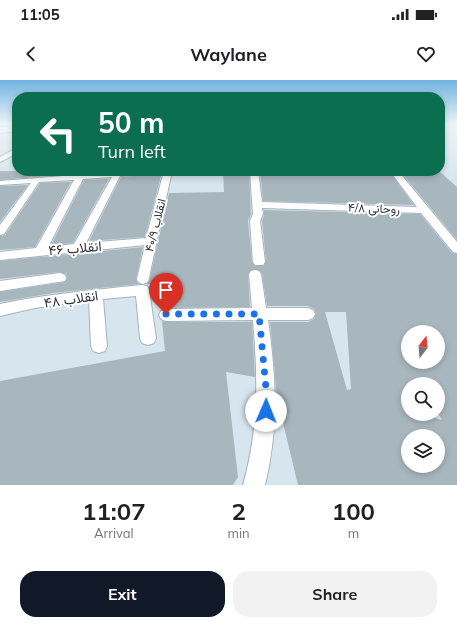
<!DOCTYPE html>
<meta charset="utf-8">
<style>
body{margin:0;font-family:Mulish,Vazirmatn,sans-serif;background:#f2f2f2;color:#202124;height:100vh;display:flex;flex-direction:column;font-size:15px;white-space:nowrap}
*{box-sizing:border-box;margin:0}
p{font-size:13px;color:#757577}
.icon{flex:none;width:22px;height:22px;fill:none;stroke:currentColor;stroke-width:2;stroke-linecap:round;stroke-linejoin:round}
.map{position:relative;height:405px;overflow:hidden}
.details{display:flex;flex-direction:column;background:#fff;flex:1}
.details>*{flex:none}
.banner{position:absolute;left:12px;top:12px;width:433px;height:84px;border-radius:16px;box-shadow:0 2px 6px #0003;background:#0b6e4f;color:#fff;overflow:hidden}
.needle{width:26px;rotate:17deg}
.controls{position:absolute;left:401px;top:245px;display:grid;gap:8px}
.controls a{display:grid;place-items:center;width:44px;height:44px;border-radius:50%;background:#fff;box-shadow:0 2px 6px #0003;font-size:20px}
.pin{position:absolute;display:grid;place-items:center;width:34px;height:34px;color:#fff;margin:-41px -17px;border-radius:50% 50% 50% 0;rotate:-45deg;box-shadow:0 0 4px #0007}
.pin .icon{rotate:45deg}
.me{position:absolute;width:44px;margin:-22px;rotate:1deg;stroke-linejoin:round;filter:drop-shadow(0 0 3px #0008)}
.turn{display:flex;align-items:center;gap:14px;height:84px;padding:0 20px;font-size:18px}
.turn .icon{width:52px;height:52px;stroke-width:2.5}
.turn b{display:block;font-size:28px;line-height:34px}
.eta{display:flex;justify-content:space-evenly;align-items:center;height:68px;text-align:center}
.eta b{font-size:24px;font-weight:700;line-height:28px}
.button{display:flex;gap:8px;margin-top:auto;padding:8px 20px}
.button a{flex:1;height:46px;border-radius:16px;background:#111827;color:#fff;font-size:16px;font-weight:700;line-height:46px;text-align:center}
.button a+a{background:#f2f2f2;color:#202124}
.status{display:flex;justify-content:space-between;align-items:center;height:28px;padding:0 20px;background:#fff;direction:ltr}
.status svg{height:11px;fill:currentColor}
header{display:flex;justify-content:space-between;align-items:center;height:52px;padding:0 20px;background:#fff;font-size:18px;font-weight:700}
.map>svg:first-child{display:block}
.building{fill:#a8b6be;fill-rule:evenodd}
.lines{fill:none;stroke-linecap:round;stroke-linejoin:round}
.street-casing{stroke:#a5b3bb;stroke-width:2}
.secondary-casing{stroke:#a5b3bb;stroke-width:2}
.street{fill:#fff;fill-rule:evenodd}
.secondary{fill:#fff;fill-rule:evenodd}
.route{stroke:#1a73e8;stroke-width:7;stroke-dasharray:0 12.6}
.labels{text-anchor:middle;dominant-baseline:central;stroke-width:4;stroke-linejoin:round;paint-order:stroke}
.far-street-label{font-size:12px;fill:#31373a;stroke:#fff}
.street-label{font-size:14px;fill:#31373a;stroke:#fff}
</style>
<div class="status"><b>11:05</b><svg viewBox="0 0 49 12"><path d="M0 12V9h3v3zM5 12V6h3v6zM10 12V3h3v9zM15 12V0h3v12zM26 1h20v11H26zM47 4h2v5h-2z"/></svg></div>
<header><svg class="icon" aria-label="back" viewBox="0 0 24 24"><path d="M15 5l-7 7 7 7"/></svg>Waylane<svg class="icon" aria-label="heart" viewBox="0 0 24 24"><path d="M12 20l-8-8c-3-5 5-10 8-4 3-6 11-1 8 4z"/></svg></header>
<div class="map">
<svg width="457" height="405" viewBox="0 0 457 405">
<rect width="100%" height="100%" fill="#d7e6ee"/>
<g class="building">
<path d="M0,91H107L0,100Z"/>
<path d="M223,91H249L251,134L248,141L252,182L255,186H263L266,182L262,141L264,135V130L420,134L452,173L457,174V405H298L277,318L270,242H308L314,239L316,233L314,229L308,226H267L262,194L259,190H251L248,194L250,227L166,228L161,230L158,204H146L149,202L169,113L224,112ZM325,232H346L351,309L347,310ZM408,252H438V282H408ZM406,304H438V333L442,340L422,334H408V309ZM408,356H438V386H408Z"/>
<path d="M260,91H389L414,125L263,121Z"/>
<path d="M400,91H439L457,107V160Z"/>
<path d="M162,92L145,157L89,161L121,97L157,94Z"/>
<path d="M109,99L73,163L51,165L84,100Z"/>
<path d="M71,102L35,167L0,170V156L5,155L40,103Z"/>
<path d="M28,105L0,142V106Z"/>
<path d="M143,167L136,199L139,204L53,213L0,222V212L65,202L67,198L66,194L60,192L0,199V181Z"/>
<path d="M162,241L166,242H252L255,297L226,292L238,397L233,405H0V301L165,271Z"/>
</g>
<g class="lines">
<g class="street-casing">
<g id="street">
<path d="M17,68V73L0,82V77Z"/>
<path d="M126,91H161L157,93L120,96L86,163L146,158L164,91H172L148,202L143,204L138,202L137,199L145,165L0,180V172L36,168L74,100L39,102L4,154L0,155V145L31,103L0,105V101ZM112,97L74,164L48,167L83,99Z"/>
<path d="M250,91H258L262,122L417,127L390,91H398L457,162V173L453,172L421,133L262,128L263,134L260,141L265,182L263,185H255L253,182L250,141L253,134Z"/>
<path d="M255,190L259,191L261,194L266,228H308L313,230L315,234L313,238L308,240H268C276,298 279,347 265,405H243C259,348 258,299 253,240L166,241L161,239L159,235L161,231L166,229L252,228L249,194L251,191Z"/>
<path d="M60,193L65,195L66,198L65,201L0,211V201Z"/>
<path d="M142,205L147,206L149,210L156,258L154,263L148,265L142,263L140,258L136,216L103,219L107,266L105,271L99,273L93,271L91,266L89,220L35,228L0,236V224C47,214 94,210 142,205Z"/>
</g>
</g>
<g class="secondary-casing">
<path id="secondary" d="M0,47H17V51L0,53Z"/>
</g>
<use href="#street" class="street"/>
<use href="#secondary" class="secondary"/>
</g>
<linearGradient id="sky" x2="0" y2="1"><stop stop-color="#6fb2e1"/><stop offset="0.44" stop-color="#edf4f7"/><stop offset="1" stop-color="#edf4f7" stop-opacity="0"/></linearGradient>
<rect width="457" height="100" fill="url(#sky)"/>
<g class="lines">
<path class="route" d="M166,234H259L267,319L266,331"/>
</g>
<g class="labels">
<g class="far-street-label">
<text transform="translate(374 128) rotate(2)">روحانی ۴/۸</text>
<text transform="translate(155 145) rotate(-76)">انقلاب ۴۰/۹</text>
</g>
<g class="street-label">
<text transform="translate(75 168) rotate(-5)">انقلاب ۴۶</text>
<text transform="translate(71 219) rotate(-8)">انقلاب ۴۸</text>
</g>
</g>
</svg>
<div class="controls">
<a><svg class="needle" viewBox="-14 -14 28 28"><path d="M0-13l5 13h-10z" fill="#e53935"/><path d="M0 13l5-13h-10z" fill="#757577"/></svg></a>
<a><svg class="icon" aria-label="search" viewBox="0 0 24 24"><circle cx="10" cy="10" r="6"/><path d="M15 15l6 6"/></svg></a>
<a><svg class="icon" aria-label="layers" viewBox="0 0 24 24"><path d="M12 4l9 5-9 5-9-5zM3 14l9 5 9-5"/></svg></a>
</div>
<div class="pin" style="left:166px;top:234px;background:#d93025"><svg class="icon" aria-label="arrive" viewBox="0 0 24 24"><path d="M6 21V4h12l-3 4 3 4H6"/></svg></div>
<svg class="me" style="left:266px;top:331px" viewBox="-20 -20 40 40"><circle r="19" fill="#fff"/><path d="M0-13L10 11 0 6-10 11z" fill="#1a73e8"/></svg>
<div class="banner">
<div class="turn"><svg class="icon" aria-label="left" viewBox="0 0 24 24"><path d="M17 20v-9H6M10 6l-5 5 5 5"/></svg><div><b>50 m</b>Turn left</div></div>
</div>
</div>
<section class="details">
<div class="eta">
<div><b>11:07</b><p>Arrival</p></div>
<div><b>2</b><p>min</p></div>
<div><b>100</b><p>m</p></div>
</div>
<div class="button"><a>Exit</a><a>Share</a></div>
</section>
